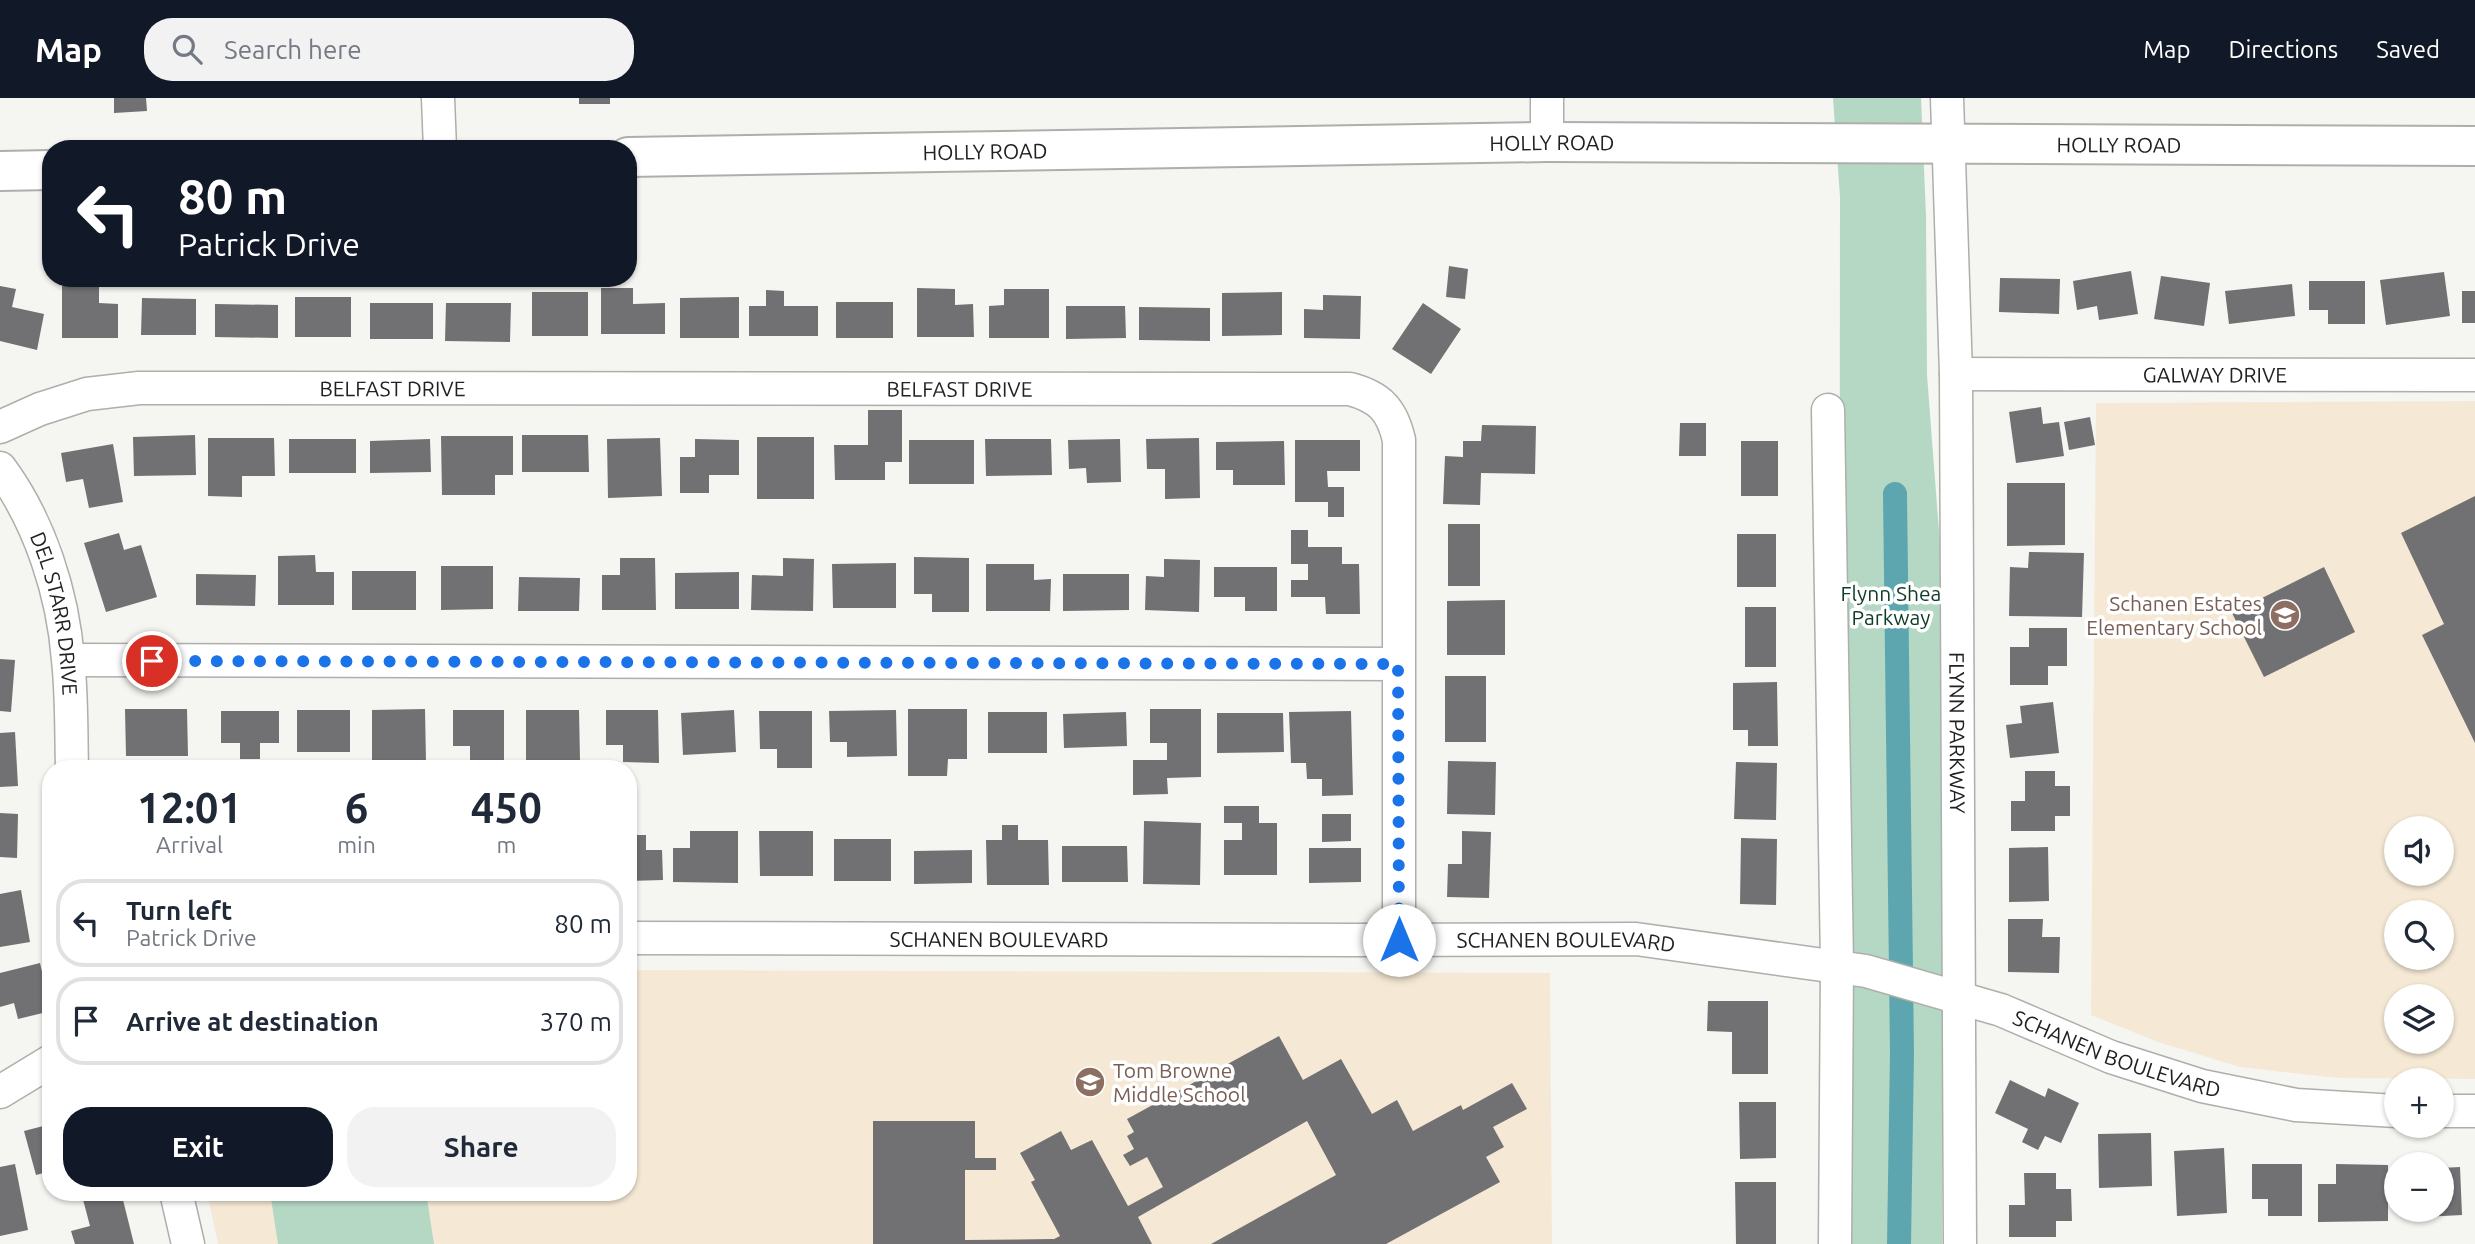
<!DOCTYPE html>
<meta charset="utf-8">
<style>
body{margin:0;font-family:Ubuntu,sans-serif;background:#f2f2f3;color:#1f2937;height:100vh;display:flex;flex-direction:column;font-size:26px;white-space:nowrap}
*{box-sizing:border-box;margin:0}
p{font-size:23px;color:#747a83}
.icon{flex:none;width:38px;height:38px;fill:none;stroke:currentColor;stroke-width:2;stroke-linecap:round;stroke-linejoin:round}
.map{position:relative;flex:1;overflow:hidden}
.side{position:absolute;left:42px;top:662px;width:595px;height:441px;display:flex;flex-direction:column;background:#fff;border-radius:28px;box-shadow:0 2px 5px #0004}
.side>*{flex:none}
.banner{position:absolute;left:42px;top:42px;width:595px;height:147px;border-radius:28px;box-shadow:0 2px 5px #0004;background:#111827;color:#fff;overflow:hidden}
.controls{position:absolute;left:2384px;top:718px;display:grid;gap:14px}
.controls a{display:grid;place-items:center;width:70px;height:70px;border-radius:50%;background:#fff;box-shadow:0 2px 5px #0004;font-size:35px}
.pin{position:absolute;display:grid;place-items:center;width:60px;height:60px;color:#fff;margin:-30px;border:4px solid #fff;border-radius:50%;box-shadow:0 2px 7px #0007}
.me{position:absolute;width:77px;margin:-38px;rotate:0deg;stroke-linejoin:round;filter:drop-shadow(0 0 5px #0008)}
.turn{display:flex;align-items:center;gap:24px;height:147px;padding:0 21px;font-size:32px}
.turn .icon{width:91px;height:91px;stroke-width:2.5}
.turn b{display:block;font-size:49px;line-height:60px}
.eta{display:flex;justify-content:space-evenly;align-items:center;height:119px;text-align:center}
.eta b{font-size:42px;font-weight:600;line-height:49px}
.primary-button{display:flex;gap:14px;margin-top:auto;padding:14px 21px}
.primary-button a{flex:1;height:80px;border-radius:28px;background:#111827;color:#fff;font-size:28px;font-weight:600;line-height:80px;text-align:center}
.primary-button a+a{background:#f2f2f3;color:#1f2937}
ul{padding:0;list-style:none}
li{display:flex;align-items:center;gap:21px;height:88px;margin:0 14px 10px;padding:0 7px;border:4px solid #e0e1e3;border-radius:28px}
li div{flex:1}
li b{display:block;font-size:26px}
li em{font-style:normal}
header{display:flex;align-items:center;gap:42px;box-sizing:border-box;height:98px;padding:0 35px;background:#111827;color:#fff}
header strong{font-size:33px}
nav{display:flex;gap:38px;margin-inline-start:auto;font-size:24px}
.search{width:490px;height:63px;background:#f2f2f3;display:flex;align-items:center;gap:18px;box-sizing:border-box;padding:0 24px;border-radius:28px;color:#747a83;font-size:26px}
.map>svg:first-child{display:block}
.education{fill:#f5e9d5;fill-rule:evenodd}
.green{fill:#b5d8c5}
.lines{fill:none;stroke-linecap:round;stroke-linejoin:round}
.canal{stroke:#5da6af;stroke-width:24}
.building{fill:#717174}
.minor-casing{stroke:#aeaeaa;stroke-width:35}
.major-casing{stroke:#aeaeaa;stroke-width:42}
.minor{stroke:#fff;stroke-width:32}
.major{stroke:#fff;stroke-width:38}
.route{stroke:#1a73e8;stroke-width:12;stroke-dasharray:0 21.6}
.labels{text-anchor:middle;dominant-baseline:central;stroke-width:7;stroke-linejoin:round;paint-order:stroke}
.street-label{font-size:21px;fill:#212120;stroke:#fff}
.park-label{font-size:21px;fill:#0c3c28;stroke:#fff}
.education-label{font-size:21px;fill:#785e54;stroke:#fff;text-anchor:end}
</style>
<header>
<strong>Map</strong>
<div class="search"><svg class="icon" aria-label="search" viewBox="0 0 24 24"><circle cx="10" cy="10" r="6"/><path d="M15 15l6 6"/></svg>Search here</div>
<nav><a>Map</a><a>Directions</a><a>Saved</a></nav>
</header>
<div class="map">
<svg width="2475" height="1146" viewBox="0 0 2475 1146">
<rect width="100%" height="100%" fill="#f5f5f1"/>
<g class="education">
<path d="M2475,303V981L2338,980L2240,969L2158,944L2091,917L2096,305ZM2396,730H2441V775H2396ZM2396,814H2441V859H2396ZM2396,898H2441V943H2396Z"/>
<path d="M628,872L1550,875L1552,1146H218L207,1094H628Z"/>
</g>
<g class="green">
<path d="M1833,0H1921L1926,118L1927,277L1943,486L1942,1146H1839L1840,99Z"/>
<path d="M270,1094H426L434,1146H278Z"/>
</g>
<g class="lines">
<path class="canal" d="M1895,396L1902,955L1899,1146"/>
</g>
<g class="building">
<path d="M114,0H146L147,13L114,15Z"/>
<rect x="579" y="0" width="31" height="6"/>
<path d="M1449,168L1468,171L1465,201L1446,199Z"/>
<path d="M2131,173L2138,216L2099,222L2097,208L2077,212L2073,183Z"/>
<path d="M2444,174L2450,218L2386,227L2380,182Z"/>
<path d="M2161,178L2210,185L2204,228L2154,221Z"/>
<path d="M2000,180L2060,181L2059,216L1999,214Z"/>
<path d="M2309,183H2365V226H2328V212H2309Z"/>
<path d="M2292,186L2295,218L2229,226L2225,193Z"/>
<path d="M0,188L16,191L12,209L44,216L37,252L0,243Z"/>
<path d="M62,188H99V205L118,206V240H62Z"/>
<path d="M601,190H633V206L665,205V236H601Z"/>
<path d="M917,190L955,191V207L973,206L974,239H917Z"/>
<path d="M1004,191H1049V240H989V208L1004,207Z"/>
<path d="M766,192L784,193V208H818V238H749V208H766Z"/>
<rect x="2462" y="193" width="13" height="32"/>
<rect x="532" y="194" width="56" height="44"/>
<path d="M1282,194V237L1222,238V195Z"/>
<path d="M1323,197L1361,198L1360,241L1304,240V211L1323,212Z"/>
<rect x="295" y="199" width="56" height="40"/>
<path d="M739,199V240H680V200Z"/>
<path d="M142,200L196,201V237H141Z"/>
<rect x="836" y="204" width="57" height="36"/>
<rect x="370" y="205" width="63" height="36"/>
<path d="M446,205H511L510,244L445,243Z"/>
<path d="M1423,205L1461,231L1431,276L1392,251Z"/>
<path d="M215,206L278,207V240L215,239Z"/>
<path d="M1066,208H1125L1126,240L1066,241Z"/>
<path d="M1139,209L1210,210V243L1139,242Z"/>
<path d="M2041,309L2043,326L2059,324L2064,358L2016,365L2009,314Z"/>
<path d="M868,312H902V364H885V382H835L834,347H868Z"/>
<path d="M2090,319L2095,347L2069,352L2064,324Z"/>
<path d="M1680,325H1706V358H1679Z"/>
<path d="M1482,327L1536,328L1535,376L1481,375L1480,407L1443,406L1445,358L1463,359V343H1481Z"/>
<path d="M195,337L196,377L134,378L133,339Z"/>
<path d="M522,337H588L589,374H522Z"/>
<path d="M441,338H513V377H495V397H442Z"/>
<rect x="757" y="339" width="57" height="62"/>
<path d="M208,340H274L275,378H242V399L208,398Z"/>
<path d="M660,340L662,398L608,400L607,341Z"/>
<path d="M1199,340L1200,400L1165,401V371H1147L1146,341Z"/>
<rect x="289" y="341" width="67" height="34"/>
<path d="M430,341L431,374L370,375V343Z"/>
<path d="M695,341L739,342V377H709V395H680V359H695Z"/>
<path d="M985,341H1051L1052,377L986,378Z"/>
<path d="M1120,341L1121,384L1087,385L1086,370L1069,371L1068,342Z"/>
<rect x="909" y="342" width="65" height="44"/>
<path d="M1295,342H1360V373H1327L1328,389H1344V419H1328V404H1295Z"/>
<path d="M1284,343L1285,387H1233V372H1216V344Z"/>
<rect x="1741" y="343" width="37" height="55"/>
<path d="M113,346L123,404L89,410L83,381L66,384L61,355Z"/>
<path d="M2007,385H2065V447L2007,448Z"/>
<path d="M2475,398V645L2422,537L2444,526L2401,435Z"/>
<rect x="1448" y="426" width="32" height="62"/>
<path d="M1291,432H1308V449H1342V466H1359L1360,516H1326L1325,499H1291V482H1308V466H1291Z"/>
<path d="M119,435L124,452L141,447L157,499L106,514L84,445Z"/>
<rect x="1737" y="436" width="39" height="53"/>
<path d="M2029,454L2084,455L2082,519L2009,518L2010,469L2028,470Z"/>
<path d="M315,457L316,474H334V507H278V458Z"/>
<path d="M914,459L969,460V514H932V496H914Z"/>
<path d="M620,460H655L656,512H602V477H620Z"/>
<path d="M783,460L814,461L813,513L751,512L752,477L783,478Z"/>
<path d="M1164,461L1200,462L1199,514L1145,512L1146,478L1164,479Z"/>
<path d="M896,465V510H833L832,466Z"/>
<path d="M986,466H1034V482L1051,481L1050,513H986Z"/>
<path d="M441,468H493V511L441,512Z"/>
<path d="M1214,469H1277V513H1245V499H1214Z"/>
<path d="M2324,469L2355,534L2264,579L2232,515Z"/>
<rect x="352" y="473" width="64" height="39"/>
<path d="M739,474V511H675V475Z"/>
<path d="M196,476L256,477L255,508L196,507Z"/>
<path d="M1063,476H1129V512L1063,513Z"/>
<path d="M519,479L580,480L579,513H518Z"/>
<path d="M1505,502V557H1447V503Z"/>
<rect x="1745" y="509" width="31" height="60"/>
<path d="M2029,530H2067V568H2048V587H2010V549H2029Z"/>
<path d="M0,561L15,562L11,614L0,613Z"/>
<rect x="1445" y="578" width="41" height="66"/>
<path d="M1777,584L1778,648H1748V632H1733V585Z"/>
<path d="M2053,604L2059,655L2010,660L2006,627L2022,625L2020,608Z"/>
<path d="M125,611H187L188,658H126Z"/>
<path d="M425,611L426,664H372V612Z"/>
<path d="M908,611H967V661H948L947,678H908Z"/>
<path d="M1150,611H1201V679L1167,680L1168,696L1133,697V662H1167V645H1150Z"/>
<rect x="297" y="612" width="53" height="42"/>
<path d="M453,612H504V666L470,667V648H453Z"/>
<path d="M526,612H579L580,663L526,664Z"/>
<path d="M606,612H658L659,665L623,664V647H606Z"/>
<path d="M734,612L736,654L683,657L681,615Z"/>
<path d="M896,612L897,658L847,659V644H830L829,613Z"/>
<path d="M221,613H279V645H260V661H240V645H221Z"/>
<path d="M759,613H812V670H777V651H760Z"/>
<path d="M1351,613L1353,697L1322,698V681H1307L1306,665H1291L1289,614Z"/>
<rect x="988" y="614" width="59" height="41"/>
<path d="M1126,614L1127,648L1064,650L1063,616Z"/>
<path d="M1217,615H1283L1284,654L1217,655Z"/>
<path d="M15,634L18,688L0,689V635Z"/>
<rect x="326" y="662" width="33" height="8"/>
<path d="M1448,663L1496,664L1495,717L1447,716Z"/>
<path d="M1736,664L1777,665L1776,722L1734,721Z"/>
<path d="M2025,673H2055V688H2070V718H2055V733H2011V703H2025Z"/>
<path d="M1224,708H1259V725H1277V777H1224V742H1242V725H1224Z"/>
<path d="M0,715L18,716L17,760L0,759Z"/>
<path d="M1322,716H1351V743L1322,744Z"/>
<path d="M1144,723L1201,725L1200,787L1143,786Z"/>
<path d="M1002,727H1018V742H1048L1049,787H987L986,742H1002Z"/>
<path d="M690,733H738V785L673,784V750H690Z"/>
<path d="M759,733H813V778H760Z"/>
<path d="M1462,733L1491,734L1489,800L1447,799L1448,766H1462Z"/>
<path d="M628,737H646V752H662L663,782L628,783Z"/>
<path d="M1741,740L1777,741L1776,807L1740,806Z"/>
<rect x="834" y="741" width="57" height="42"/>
<path d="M1062,748H1127L1128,784H1062Z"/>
<path d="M2048,749L2049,803L2009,804V750Z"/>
<path d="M1309,750H1361V784L1309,785Z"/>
<path d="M972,752V785L914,786V753Z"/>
<path d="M21,792L30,844L0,849V796Z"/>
<path d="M2008,821H2043L2042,839H2060L2059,875L2008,874Z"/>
<path d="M40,865L51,913L18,921L14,905L0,909V875Z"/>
<path d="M1708,903H1768V976H1732V934L1707,933Z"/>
<path d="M1279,938L1303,982L1341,961L1372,1016L1397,1002L1413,1033L1461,1007L1463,1012L1512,985L1527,1011L1493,1029L1504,1049L1486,1059L1500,1084L1386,1146H1211L1336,1077L1307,1023L1138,1119L1152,1146H873V1023H975V1060H996V1072H965V1142L1054,1141L1060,1138L1031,1084L1035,1082L1020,1055L1061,1033L1071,1052L1092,1042L1128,1108L1163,1089L1147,1059L1130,1068L1123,1057L1134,1051L1127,1038L1134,1034L1127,1021Z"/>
<path d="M2010,982L2045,999L2048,990L2079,1005L2061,1045L2045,1038L2038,1052L2022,1044L2028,1031L1995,1015Z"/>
<path d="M1739,1004H1776V1060L1740,1061Z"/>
<path d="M51,1026V1073L36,1077L24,1033Z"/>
<path d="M2151,1035L2152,1088L2099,1090L2098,1036Z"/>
<path d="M2224,1050L2227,1115L2177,1118L2174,1053Z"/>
<path d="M15,1066L28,1132L0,1138V1069Z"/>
<path d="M2252,1066H2302V1118H2268V1101H2252Z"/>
<path d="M2336,1066L2388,1067V1123L2318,1124V1086H2336Z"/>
<path d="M2460,1069L2462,1117L2424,1119V1111H2441V1070Z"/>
<path d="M2024,1075H2056V1091H2071L2072,1123H2056V1139H2009V1107H2025Z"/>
<path d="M1735,1084H1776V1146H1736Z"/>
<path d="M81,1094H121L134,1146H75L71,1133L90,1128Z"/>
</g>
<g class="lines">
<g class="minor-casing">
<g id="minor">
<path d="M438,0L440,51"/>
<path d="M1547,0V44"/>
<path id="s1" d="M1947,0L1956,276L1960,1146"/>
<path id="s2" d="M1956,276L2475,277"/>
<path d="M1828,312L1837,867L1835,1146"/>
<path id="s3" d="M0,329L40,311L87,296L139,290L1350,291C1380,299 1392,312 1399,342V842"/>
<path id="s4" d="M0,370C40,424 63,496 68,562C72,598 71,634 72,670"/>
<path d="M69,562L1398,566"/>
<path id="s5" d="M628,840L1355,842L1636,841L1866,873L2001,912L2111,959L2202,988L2296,1007L2396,1013"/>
<path d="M0,994L51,963"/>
<path d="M2441,1013H2475"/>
<path d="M176,1094L188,1146"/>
</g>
</g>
<g class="major-casing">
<g id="major">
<path id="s6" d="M628,59L1547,44L2475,48"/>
<path d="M0,73L51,72"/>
</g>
</g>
<use href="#minor" class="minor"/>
<use href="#major" class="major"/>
</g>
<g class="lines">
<path class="route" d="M152,563L1398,566L1399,842"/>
</g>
<defs>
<g id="school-disc" transform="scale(1.575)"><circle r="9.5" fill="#8d6e63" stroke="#fff"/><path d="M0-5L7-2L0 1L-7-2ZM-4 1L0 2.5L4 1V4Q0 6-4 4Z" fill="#fff"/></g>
</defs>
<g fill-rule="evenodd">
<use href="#school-disc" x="2285" y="517"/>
<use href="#school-disc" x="1090" y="984"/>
</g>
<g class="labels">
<g class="street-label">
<text stroke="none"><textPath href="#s6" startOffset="924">HOLLY ROAD</textPath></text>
<text stroke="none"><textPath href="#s6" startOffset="1491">HOLLY ROAD</textPath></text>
<text stroke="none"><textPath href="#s6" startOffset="357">HOLLY ROAD</textPath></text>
<text stroke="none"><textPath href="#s2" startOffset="259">GALWAY DRIVE</textPath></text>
<text stroke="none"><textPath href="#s3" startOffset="399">BELFAST DRIVE</textPath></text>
<text stroke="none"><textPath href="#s3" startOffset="966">BELFAST DRIVE</textPath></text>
<text stroke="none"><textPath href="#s4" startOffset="158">DEL STARR DRIVE</textPath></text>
<text stroke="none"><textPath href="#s1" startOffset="635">FLYNN PARKWAY</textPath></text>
<text stroke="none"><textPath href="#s5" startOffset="371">SCHANEN BOULEVARD</textPath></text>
<text stroke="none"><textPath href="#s5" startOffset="938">SCHANEN BOULEVARD</textPath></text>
<text stroke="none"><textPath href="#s5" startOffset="1505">SCHANEN BOULEVARD</textPath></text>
</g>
<g class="park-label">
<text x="1891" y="495">Flynn Shea<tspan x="1891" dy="24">Parkway</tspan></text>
</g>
<g class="education-label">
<text x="2262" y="505">Schanen Estates<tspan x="2262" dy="24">Elementary School</tspan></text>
<text x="1113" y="972" text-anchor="start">Tom Browne<tspan x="1113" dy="24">Middle School</tspan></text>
</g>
</g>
</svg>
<div class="controls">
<a><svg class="icon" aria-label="sound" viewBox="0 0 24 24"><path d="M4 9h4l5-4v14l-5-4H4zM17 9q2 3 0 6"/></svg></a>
<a><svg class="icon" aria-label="search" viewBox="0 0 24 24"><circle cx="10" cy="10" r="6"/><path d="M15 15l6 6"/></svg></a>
<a><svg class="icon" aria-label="layers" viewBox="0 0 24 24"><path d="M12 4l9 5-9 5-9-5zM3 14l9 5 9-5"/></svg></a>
<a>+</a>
<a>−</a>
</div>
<div class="pin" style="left:152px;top:563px;background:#d93025"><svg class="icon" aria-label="arrive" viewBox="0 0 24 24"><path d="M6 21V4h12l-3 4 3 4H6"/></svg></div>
<svg class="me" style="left:1399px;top:842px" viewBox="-20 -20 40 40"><circle r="19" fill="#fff"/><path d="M0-13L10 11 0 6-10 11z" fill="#1a73e8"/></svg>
<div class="banner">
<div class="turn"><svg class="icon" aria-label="left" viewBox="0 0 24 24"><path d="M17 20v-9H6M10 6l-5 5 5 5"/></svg><div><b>80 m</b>Patrick Drive</div></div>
</div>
<section class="side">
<div class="eta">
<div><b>12:01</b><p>Arrival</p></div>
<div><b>6</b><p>min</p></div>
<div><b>450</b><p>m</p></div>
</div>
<ul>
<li><svg class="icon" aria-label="left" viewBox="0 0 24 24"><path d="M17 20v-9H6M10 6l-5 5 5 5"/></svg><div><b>Turn left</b><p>Patrick Drive</p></div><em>80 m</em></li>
<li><svg class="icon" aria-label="arrive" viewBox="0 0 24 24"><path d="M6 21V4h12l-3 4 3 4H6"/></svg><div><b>Arrive at destination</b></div><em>370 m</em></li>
</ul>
<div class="primary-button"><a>Exit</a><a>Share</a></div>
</section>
</div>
